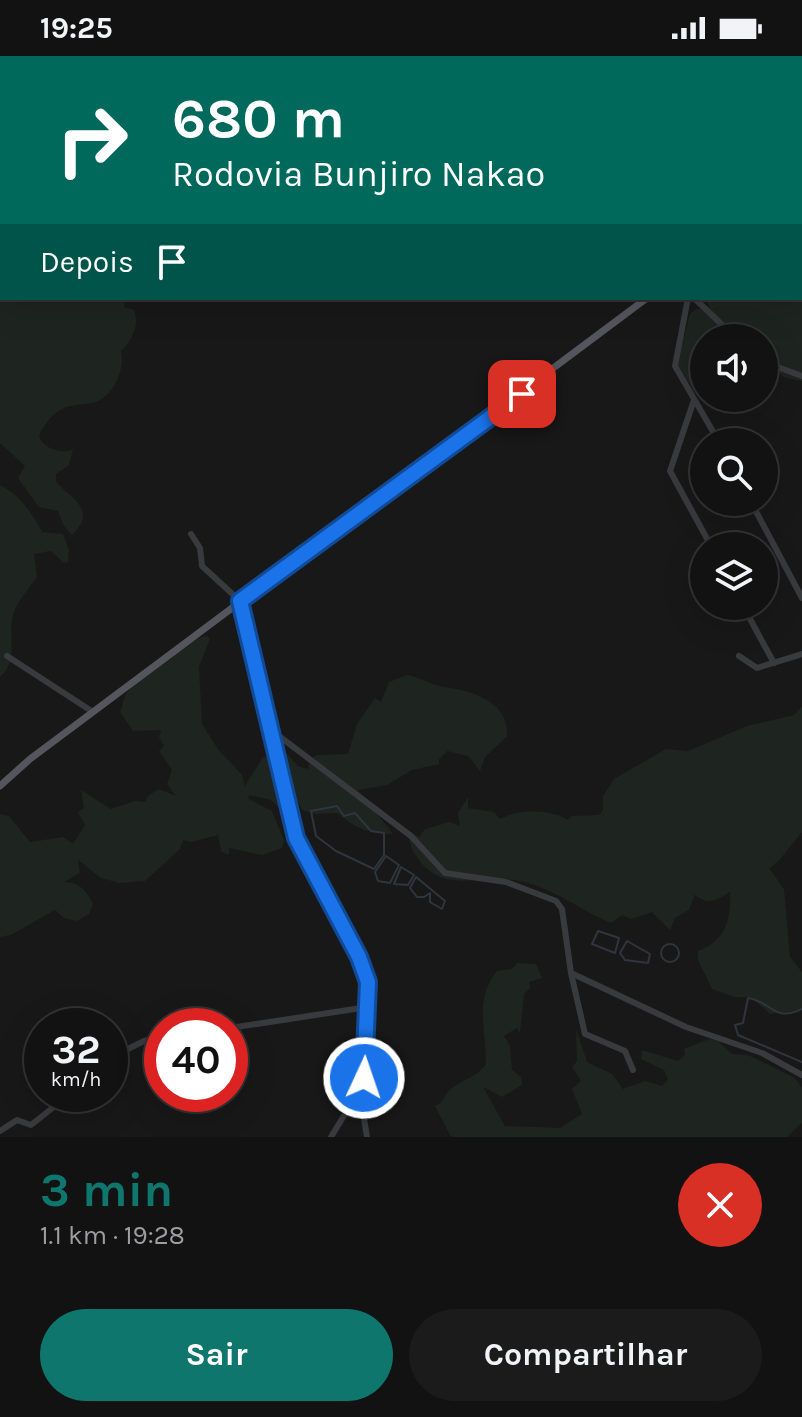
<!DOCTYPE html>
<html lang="pt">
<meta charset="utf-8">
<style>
body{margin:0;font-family:Karla,sans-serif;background:#1b1b1c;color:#f1f3f6;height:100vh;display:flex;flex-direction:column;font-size:30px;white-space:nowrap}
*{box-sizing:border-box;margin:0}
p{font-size:26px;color:#9c9ea0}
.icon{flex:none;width:44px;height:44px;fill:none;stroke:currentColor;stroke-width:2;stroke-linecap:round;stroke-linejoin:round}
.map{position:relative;height:1081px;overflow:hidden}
.panel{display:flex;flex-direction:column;background:#121213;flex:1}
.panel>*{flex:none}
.banner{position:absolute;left:0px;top:0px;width:802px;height:244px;box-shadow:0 8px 32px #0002,0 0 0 2px #313233;background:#00695c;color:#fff;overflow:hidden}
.fabs{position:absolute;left:690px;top:268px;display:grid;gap:16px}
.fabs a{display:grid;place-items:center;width:88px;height:88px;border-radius:50%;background:#121213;box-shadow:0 8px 32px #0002,0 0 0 2px #313233;font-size:40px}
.speed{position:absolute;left:24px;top:952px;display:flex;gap:16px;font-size:40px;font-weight:700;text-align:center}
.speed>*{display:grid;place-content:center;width:104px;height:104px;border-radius:50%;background:#121213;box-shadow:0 8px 32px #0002,0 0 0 2px #313233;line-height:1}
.speed small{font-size:20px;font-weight:400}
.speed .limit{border:12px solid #d22;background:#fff;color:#111}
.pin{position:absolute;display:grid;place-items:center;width:68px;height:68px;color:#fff;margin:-34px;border-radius:16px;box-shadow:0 4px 12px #0006}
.me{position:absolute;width:88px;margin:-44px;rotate:3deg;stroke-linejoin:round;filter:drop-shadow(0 0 6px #0008)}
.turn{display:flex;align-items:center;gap:28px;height:168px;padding:0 40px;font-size:36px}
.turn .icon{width:104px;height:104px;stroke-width:2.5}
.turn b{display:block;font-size:56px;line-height:68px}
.then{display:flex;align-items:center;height:76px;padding:0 40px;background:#0003;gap:16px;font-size:30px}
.round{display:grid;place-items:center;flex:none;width:84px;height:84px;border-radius:42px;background:#1b1b1c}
.headline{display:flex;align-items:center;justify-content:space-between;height:136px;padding:0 40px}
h1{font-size:48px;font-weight:700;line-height:60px;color:#0f766e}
.button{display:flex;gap:16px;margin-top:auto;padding:16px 40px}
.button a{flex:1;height:92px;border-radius:48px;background:#0f766e;color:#fff;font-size:32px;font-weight:700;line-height:92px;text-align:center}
.button a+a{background:#1b1b1c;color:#f1f3f6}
.status{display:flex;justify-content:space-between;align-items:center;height:56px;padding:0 40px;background:#121213;direction:ltr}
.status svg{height:22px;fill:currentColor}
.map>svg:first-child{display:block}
.green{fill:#1e2420}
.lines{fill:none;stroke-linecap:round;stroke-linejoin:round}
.stream{stroke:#2f353c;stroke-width:2}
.minor{stroke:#393a3e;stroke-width:6}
.major{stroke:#55565d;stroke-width:7}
.route-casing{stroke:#114b97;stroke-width:20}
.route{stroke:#1a73e8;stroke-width:14}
</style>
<div class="status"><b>19:25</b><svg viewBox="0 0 49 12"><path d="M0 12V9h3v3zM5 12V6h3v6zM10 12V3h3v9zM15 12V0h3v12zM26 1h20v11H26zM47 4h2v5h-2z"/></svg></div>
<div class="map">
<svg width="802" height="1081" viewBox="0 0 802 1081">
<rect width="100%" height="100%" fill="#181819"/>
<g class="green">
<path d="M0,0L199,2H2V242H127L123,244L125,252L133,253C141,267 132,285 121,295C125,311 115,338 98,345C85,350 72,347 60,354C50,360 45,369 39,379C41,392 63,399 73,393L69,409L56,418V426C70,442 99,453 72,479L64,470L58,455L39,451L18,422L25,410L0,387Z"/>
<path d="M802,223V325L783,321L777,313L764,316V282H704V307L698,313L694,335L677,307L690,258L696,253H710L706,242H800Z"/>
<path d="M0,429C19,438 33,458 42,476L63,478L69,494L68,506L64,507L51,495L34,498L37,521C29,532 16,547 13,559C7,583 20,602 0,621Z"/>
<path d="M207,580L210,583L199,611L202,668L218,693L242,719L245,730L263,701L274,700L283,729L280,753L271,744L250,739L247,742L272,755L284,784L282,792L262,799L229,792V799L221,795L218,779L191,786L183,784L180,793L145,825L120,827L101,822L78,804L80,817L64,826C78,825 88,835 93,848L89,858L77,865L64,862L55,854L11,879L0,881V758L9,760L30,786L63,781L73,788L85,769L78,756L84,752L81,734L111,753L135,745L145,746L149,739L159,733L176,740L167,728L172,714L159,695L164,690L159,681L161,674L133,675L120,656C123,651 123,643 126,638C137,622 189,582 207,580Z"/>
<path d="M407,619C419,621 433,629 443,631C471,634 509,645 507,680L485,701L480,715L468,700L447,695L439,703V708L412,714L387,729L358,734L393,778C371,778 353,772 338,757L316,758L302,754L291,733L286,696L298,710L308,713L310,703L317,699L348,698L357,668L375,642L381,646L389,626Z"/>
<path d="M802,651V776C793,786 779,808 769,812L784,833L790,901L802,916V954L770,958L751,941H734L712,933L698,904V895C726,884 731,864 730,836C716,844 710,850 695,839L689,854L675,862L670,874L652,856L631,863L622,859L611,867C580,854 553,832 520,825C478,817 440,842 413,795C409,787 409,779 404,772L419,781L425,773L449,766L460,770L458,757L468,741V752L494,756L500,763C518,753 549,752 568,764L572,760L599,759L603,754V740L614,723L666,693L688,695L747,670L794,659Z"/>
<path d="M517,907L536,908L542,922L529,926L530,932L524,938L520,977L517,972L504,980L510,990L512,1014L521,1021L522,1029L502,1041L483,1031L505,1070L560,1072L582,1058L572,1033L581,1025L572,1011L577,1005L576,973L587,1006L612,1018L623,1033L645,1025L662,1030L668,1024L664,1014L641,1003L642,994L678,1005L685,999L684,993L709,983L718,985L732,998L748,999L795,1022L802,1032V1067L787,1081H451L435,1050C444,1046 442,1043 448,1036C459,1024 477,1022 486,1008C486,974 474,943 497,915L512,913Z"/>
</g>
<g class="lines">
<g class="stream">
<path d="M337,750L344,760L355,757L371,775L384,777V799L374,813L336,795L316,780L311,755Z"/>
<path d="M386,800L399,809L390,827L378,825L375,816Z"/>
<path d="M401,811L414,819L408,829L394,828Z"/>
<path d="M416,821L445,845L442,853L430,846V837L424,841H417L410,832Z"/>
<path d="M598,875L619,882L615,897L592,888Z"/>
<path d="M627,885L650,898L648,907L625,904L620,897Z"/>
<circle cx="670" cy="897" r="9"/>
<path d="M802,953C774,967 771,945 748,942L743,967L735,969L738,979L802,1006"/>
</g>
<g class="minor">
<path d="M269,0L272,2"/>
<path d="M75,2V0"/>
<path d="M232,2L233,0"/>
<path d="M784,2V0"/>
<path d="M800,81H802"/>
<path d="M800,116L801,115"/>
<path d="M0,123L2,122"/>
<path d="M800,218L802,215"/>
<path d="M800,231H802"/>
<path d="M688,242L675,310L719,386"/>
<path d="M694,242L736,282"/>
<path d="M764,306L802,320"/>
<path d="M694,344L670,415L711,490"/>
<path d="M751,446L802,542"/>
<path d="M191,478L200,492L202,510L240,545L296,782L359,901L368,926L362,1030L331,1081"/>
<path d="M743,550L774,607"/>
<path d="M7,600L93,656"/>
<path d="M739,600L757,612L802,598"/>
<path d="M271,674L411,780L445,817L506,826L556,845L562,853L571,917L686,971L762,997L802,1019"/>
<path d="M571,917L585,978L625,995L633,1014"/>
<path d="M230,972L368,951"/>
<path d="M110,1002L144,985L162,981"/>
<path d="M360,1038L367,1081"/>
<path d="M0,1075L17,1064L31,1069L70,1038"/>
</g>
<g class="major">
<path d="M675,2V0"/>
<path d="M0,730L30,703L647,242"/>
</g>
</g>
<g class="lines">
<g class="route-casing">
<path id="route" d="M364,1022L368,926L359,901L296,782L240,545L522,338"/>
</g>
<use href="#route" class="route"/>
</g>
</svg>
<div class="fabs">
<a><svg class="icon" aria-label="sound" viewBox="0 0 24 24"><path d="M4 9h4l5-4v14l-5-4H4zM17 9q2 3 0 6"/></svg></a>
<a><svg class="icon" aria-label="search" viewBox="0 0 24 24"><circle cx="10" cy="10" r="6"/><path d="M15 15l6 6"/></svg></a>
<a><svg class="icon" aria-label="layers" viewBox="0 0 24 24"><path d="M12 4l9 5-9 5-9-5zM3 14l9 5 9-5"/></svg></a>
</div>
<div class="speed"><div>32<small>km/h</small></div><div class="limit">40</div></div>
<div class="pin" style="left:522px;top:338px;background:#d93025"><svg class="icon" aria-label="arrive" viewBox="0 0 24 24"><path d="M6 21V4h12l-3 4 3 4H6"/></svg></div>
<svg class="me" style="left:364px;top:1022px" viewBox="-20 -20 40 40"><circle r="17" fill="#1a73e8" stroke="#fff" stroke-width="3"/><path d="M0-11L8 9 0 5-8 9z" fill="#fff"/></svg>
<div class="banner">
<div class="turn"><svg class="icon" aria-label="right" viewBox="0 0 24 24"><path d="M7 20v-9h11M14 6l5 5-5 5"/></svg><div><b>680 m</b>Rodovia Bunjiro Nakao</div></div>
<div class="then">Depois<svg class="icon" aria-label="arrive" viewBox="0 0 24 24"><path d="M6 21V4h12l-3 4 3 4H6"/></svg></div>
</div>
</div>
<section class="panel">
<div class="headline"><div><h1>3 min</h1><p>1.1 km · 19:28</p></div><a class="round" style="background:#d93025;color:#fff"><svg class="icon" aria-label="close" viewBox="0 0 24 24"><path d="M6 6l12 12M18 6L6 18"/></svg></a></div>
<div class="button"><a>Sair</a><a>Compartilhar</a></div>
</section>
